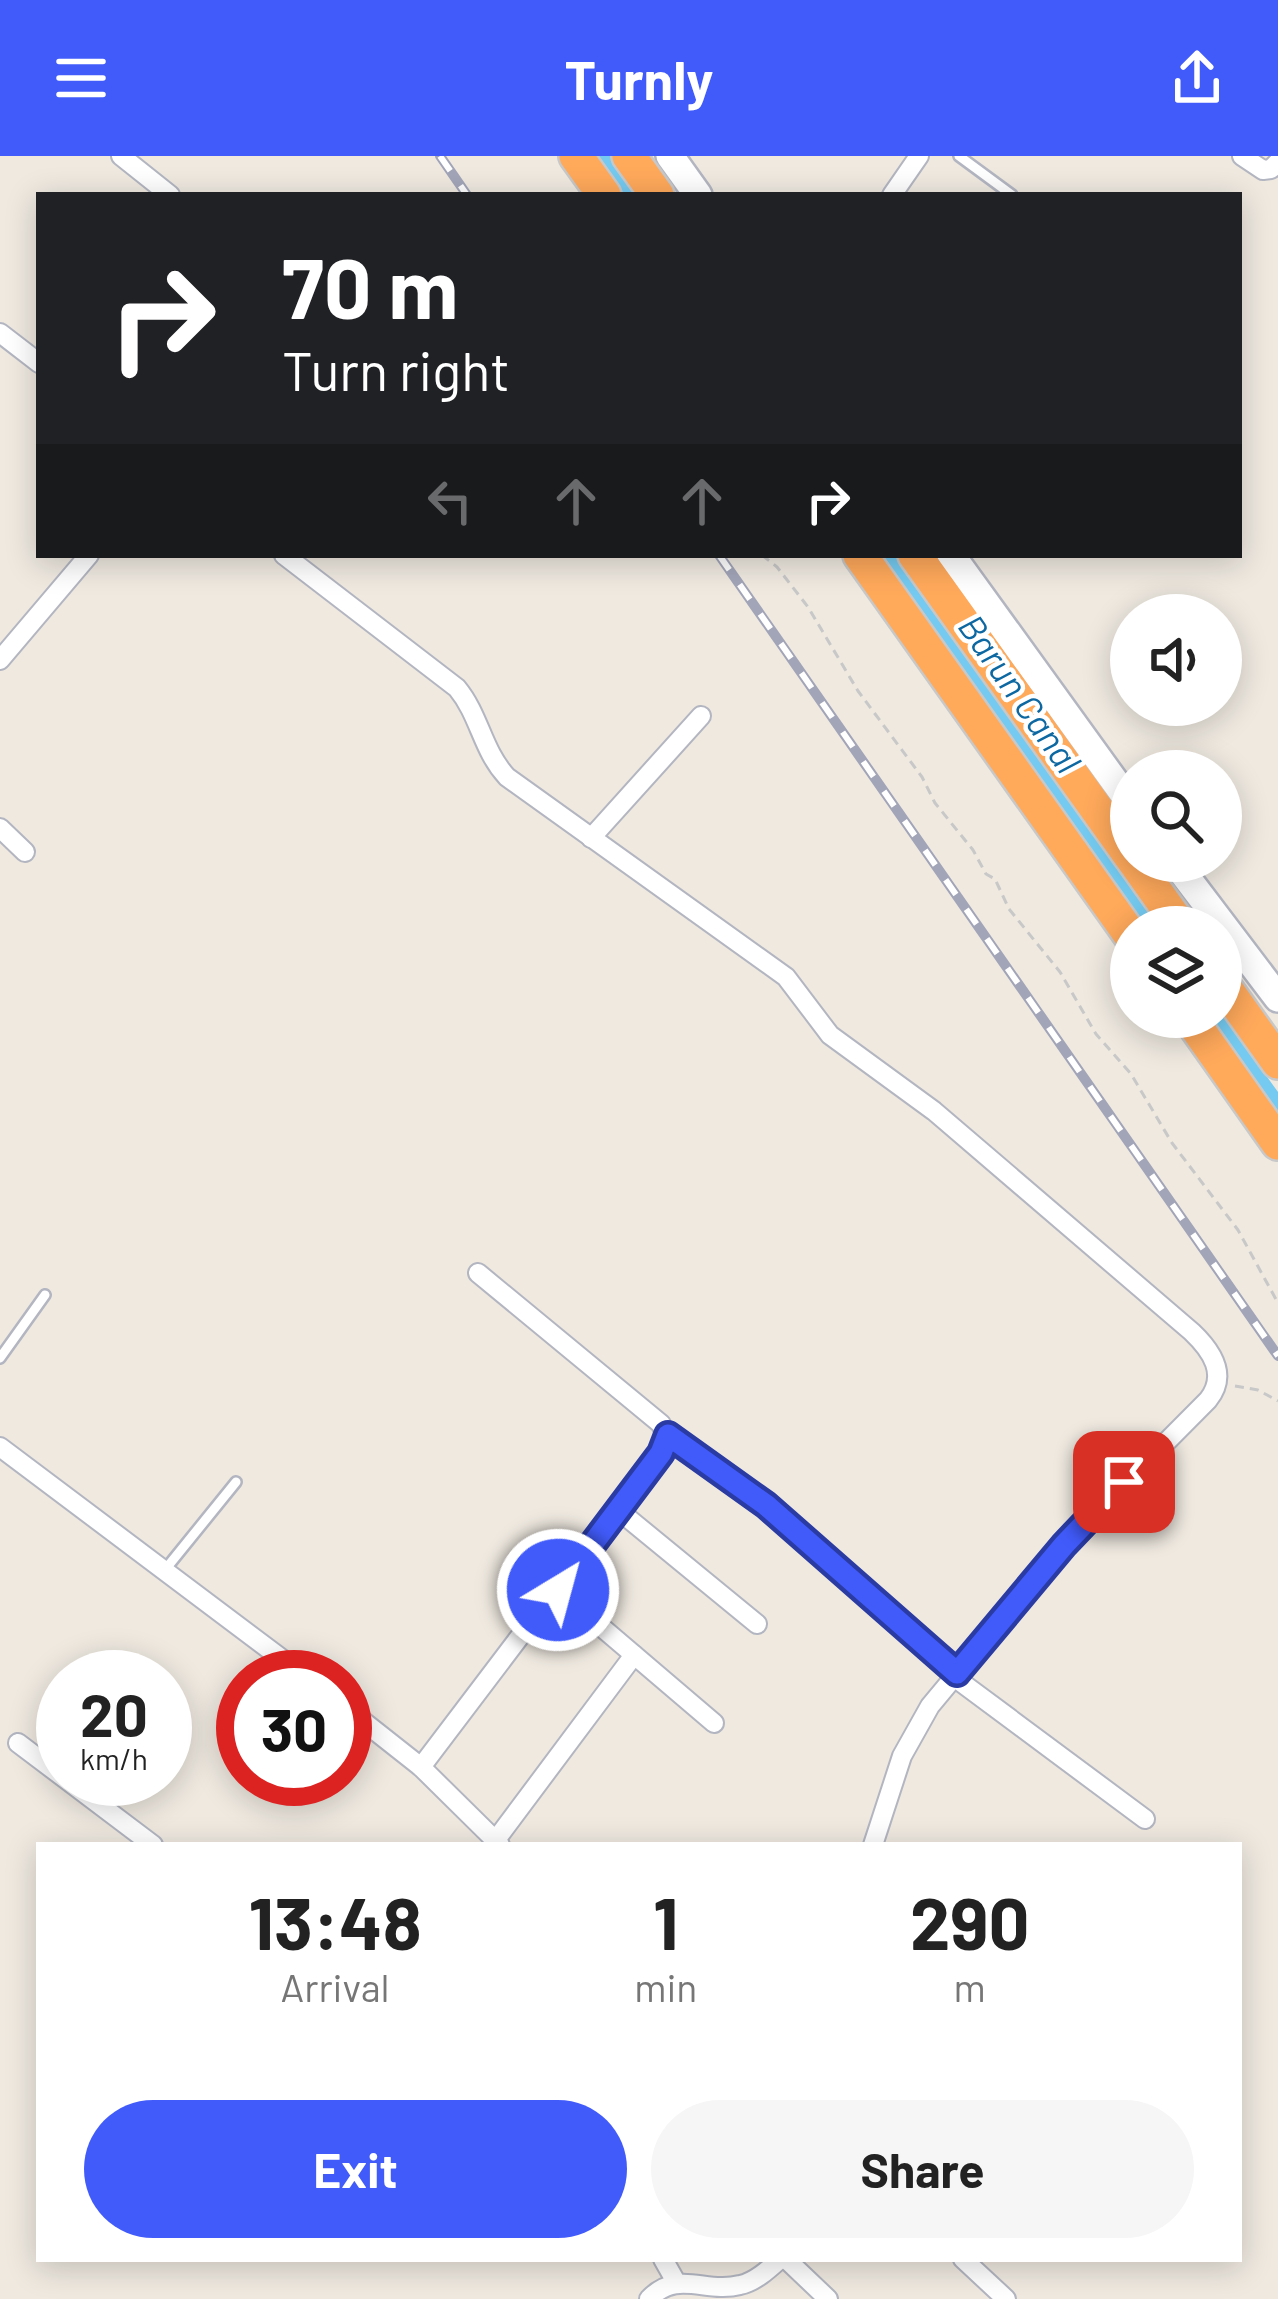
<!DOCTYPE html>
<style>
body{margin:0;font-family:Barlow,sans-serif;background:#f6f6f6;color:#222;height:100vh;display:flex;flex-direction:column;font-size:45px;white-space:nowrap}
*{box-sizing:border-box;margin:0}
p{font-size:39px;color:#767676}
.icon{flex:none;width:66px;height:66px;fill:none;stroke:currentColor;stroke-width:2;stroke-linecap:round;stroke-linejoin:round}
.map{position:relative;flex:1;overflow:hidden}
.details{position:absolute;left:36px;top:1686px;width:1206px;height:420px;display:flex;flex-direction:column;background:#fff;border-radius:0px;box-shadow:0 6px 30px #0003}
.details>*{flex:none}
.banner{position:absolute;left:36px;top:36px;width:1206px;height:366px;border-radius:0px;box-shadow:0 6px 30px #0003;background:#202124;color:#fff;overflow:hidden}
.fabs{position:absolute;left:1110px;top:438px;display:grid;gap:24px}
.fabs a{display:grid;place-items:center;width:132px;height:132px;border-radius:50%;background:#fff;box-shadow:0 6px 30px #0003;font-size:60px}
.speed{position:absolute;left:36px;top:1494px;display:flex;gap:24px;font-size:60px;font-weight:700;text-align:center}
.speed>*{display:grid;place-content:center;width:156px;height:156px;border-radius:50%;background:#fff;box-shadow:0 6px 30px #0003;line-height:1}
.speed small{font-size:30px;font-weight:400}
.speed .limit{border:18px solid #d22;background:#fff;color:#111}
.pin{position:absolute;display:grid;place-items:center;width:102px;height:102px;color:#fff;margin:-51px;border-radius:24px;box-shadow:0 6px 18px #0006}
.me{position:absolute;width:132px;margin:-66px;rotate:37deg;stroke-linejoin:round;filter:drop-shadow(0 0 9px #0008)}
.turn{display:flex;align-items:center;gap:42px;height:252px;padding:0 48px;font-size:54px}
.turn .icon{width:156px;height:156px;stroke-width:2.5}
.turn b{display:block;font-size:84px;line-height:102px}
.lanes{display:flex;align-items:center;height:114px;padding:0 48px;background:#0003;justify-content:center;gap:60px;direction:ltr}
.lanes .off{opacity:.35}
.eta{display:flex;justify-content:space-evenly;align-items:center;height:204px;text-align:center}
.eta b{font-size:72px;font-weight:700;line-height:84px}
.primary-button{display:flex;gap:24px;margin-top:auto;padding:24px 48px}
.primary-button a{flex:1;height:138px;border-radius:72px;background:#415bfb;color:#fff;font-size:48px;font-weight:700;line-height:138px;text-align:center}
.primary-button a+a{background:#f6f6f6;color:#222}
header{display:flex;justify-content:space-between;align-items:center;height:156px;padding:0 48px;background:#415bfb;color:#fff;font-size:54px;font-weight:700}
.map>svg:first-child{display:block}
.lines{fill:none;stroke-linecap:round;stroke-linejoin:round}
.canal{stroke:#74caf0;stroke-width:21}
.lane-casing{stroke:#b3b6c1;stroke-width:14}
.street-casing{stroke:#b3b6c1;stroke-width:22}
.secondary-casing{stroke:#b3b6c1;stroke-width:32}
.highway-casing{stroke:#c8c8c8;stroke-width:38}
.path{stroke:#c8c8c8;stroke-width:3;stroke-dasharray:9 6;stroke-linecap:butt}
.lane{stroke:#fff;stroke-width:9}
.street{stroke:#fff;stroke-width:18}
.secondary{stroke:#fff;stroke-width:27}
.highway{stroke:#ffa95b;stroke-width:33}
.rail-casing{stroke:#a2a5b8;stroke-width:10}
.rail{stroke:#fff;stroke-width:6;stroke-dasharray:18;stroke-linecap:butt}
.route-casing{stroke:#2a3ba3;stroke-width:30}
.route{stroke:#415bfb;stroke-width:21}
.labels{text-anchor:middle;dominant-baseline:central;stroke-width:9;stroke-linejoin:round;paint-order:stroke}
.water-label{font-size:36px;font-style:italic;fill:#0d68a2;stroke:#fff}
</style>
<header><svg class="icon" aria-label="menu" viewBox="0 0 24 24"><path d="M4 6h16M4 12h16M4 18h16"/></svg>Turnly<svg class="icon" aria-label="share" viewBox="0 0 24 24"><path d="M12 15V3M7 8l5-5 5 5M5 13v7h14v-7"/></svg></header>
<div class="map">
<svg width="1278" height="2143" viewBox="0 0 1278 2143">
<rect width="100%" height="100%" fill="#efe9e0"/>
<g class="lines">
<g class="canal">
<path d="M598,0L626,39"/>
<path d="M882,399L1147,771"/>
<path d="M1211,861L1278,954"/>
</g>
<g class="lane-casing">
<g id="lane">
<path d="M959,0L1012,39"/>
<path d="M0,1202L45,1139"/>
<path d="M164,1415L236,1326"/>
</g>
</g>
<g class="street-casing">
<g id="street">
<path d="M121,0L170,39"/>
<path d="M1242,0L1263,14L1271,13L1278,6"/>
<path d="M892,39L919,0"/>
<path d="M0,177L39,207"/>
<path d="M284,399L457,532C480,560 482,594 507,621L786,821L830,879L934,955L1192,1176C1212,1195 1228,1219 1208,1244L1064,1389L930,1550L902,1600L873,1689"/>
<path d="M0,504L89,399"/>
<path d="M0,672L25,696"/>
<path d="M591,682L701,560"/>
<path d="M668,1279L766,1349L957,1517"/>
<path d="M0,1291L306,1521"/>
<path d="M618,1354L757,1468"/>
<path d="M558,1434L714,1567"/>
<path d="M954,1521L1145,1663"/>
<path d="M345,1551L421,1611L500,1689"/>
<path d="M18,1587L153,1689"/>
<path d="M421,1611L668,1285L661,1268L478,1117"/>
<path d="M495,1685L634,1499"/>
<path d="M663,2103L676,2126"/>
<path d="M786,2103L828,2143"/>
<path d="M963,2103L1006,2143"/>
<path d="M649,2143C677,2113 706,2138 740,2129C755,2126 769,2113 780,2103"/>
</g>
</g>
<g class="secondary-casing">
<g id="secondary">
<path d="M670,0L698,39"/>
<path d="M951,399L1131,648"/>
<path d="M1174,705L1278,842"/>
</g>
</g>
<g class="highway-casing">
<g id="highway">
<path d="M576,0L604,39"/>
<path d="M629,0L657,39"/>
<path d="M860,399L1131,780"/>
<path d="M915,399L1131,701"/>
<path d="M1134,705L1181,771"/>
<path d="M1221,826L1278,906"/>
<path d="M1189,861L1278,987"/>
</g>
</g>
<g class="path">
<path d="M762,399L777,411L808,451L858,535L922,621L935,647L973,694L986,718L995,723L1009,753L1060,816L1096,878L1131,918L1172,987L1238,1074L1278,1147"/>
<path d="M1235,1230L1258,1234L1278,1245"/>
</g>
<use href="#lane" class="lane"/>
<use href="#street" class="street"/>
<use href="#secondary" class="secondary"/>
<use href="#highway" class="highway"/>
<g class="rail-casing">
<g id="rail">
<path d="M440,0L467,39"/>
<path d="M719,399L1278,1200"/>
</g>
</g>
<use href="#rail" class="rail"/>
</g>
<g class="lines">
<g class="route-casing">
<path id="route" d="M558,1434L661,1297L668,1279L766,1349L957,1517L1064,1389L1124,1326"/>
</g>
<use href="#route" class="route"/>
</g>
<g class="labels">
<g class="water-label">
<text transform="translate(1021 537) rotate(55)">Barun Canal</text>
</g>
</g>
</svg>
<div class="fabs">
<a><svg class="icon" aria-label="sound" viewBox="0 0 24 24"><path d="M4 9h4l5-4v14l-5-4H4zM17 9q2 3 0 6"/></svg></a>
<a><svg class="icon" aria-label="search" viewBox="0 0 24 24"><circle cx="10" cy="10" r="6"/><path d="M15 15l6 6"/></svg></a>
<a><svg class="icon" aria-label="layers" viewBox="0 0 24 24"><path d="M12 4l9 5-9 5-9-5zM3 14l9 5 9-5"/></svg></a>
</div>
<div class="speed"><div>20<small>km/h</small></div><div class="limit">30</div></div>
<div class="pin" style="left:1124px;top:1326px;background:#d93025"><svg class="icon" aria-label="arrive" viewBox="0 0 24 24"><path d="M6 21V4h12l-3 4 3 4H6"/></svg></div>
<svg class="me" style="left:558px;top:1434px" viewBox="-20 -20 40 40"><circle r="17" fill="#415bfb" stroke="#fff" stroke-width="3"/><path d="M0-11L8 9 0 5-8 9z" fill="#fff"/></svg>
<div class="banner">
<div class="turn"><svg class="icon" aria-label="right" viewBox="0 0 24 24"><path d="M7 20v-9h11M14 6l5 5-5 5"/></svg><div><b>70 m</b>Turn right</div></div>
<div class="lanes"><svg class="icon off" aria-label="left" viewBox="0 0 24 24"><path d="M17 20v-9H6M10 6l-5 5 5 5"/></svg><svg class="icon off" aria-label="ahead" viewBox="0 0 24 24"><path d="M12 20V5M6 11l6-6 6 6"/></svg><svg class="icon off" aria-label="ahead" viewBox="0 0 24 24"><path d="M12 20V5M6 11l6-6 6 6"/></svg><svg class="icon" aria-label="right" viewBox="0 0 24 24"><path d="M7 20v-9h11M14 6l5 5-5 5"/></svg></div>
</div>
<section class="details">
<div class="eta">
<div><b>13:48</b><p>Arrival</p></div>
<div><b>1</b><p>min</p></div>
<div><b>290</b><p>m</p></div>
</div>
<div class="primary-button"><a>Exit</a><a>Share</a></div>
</section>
</div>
